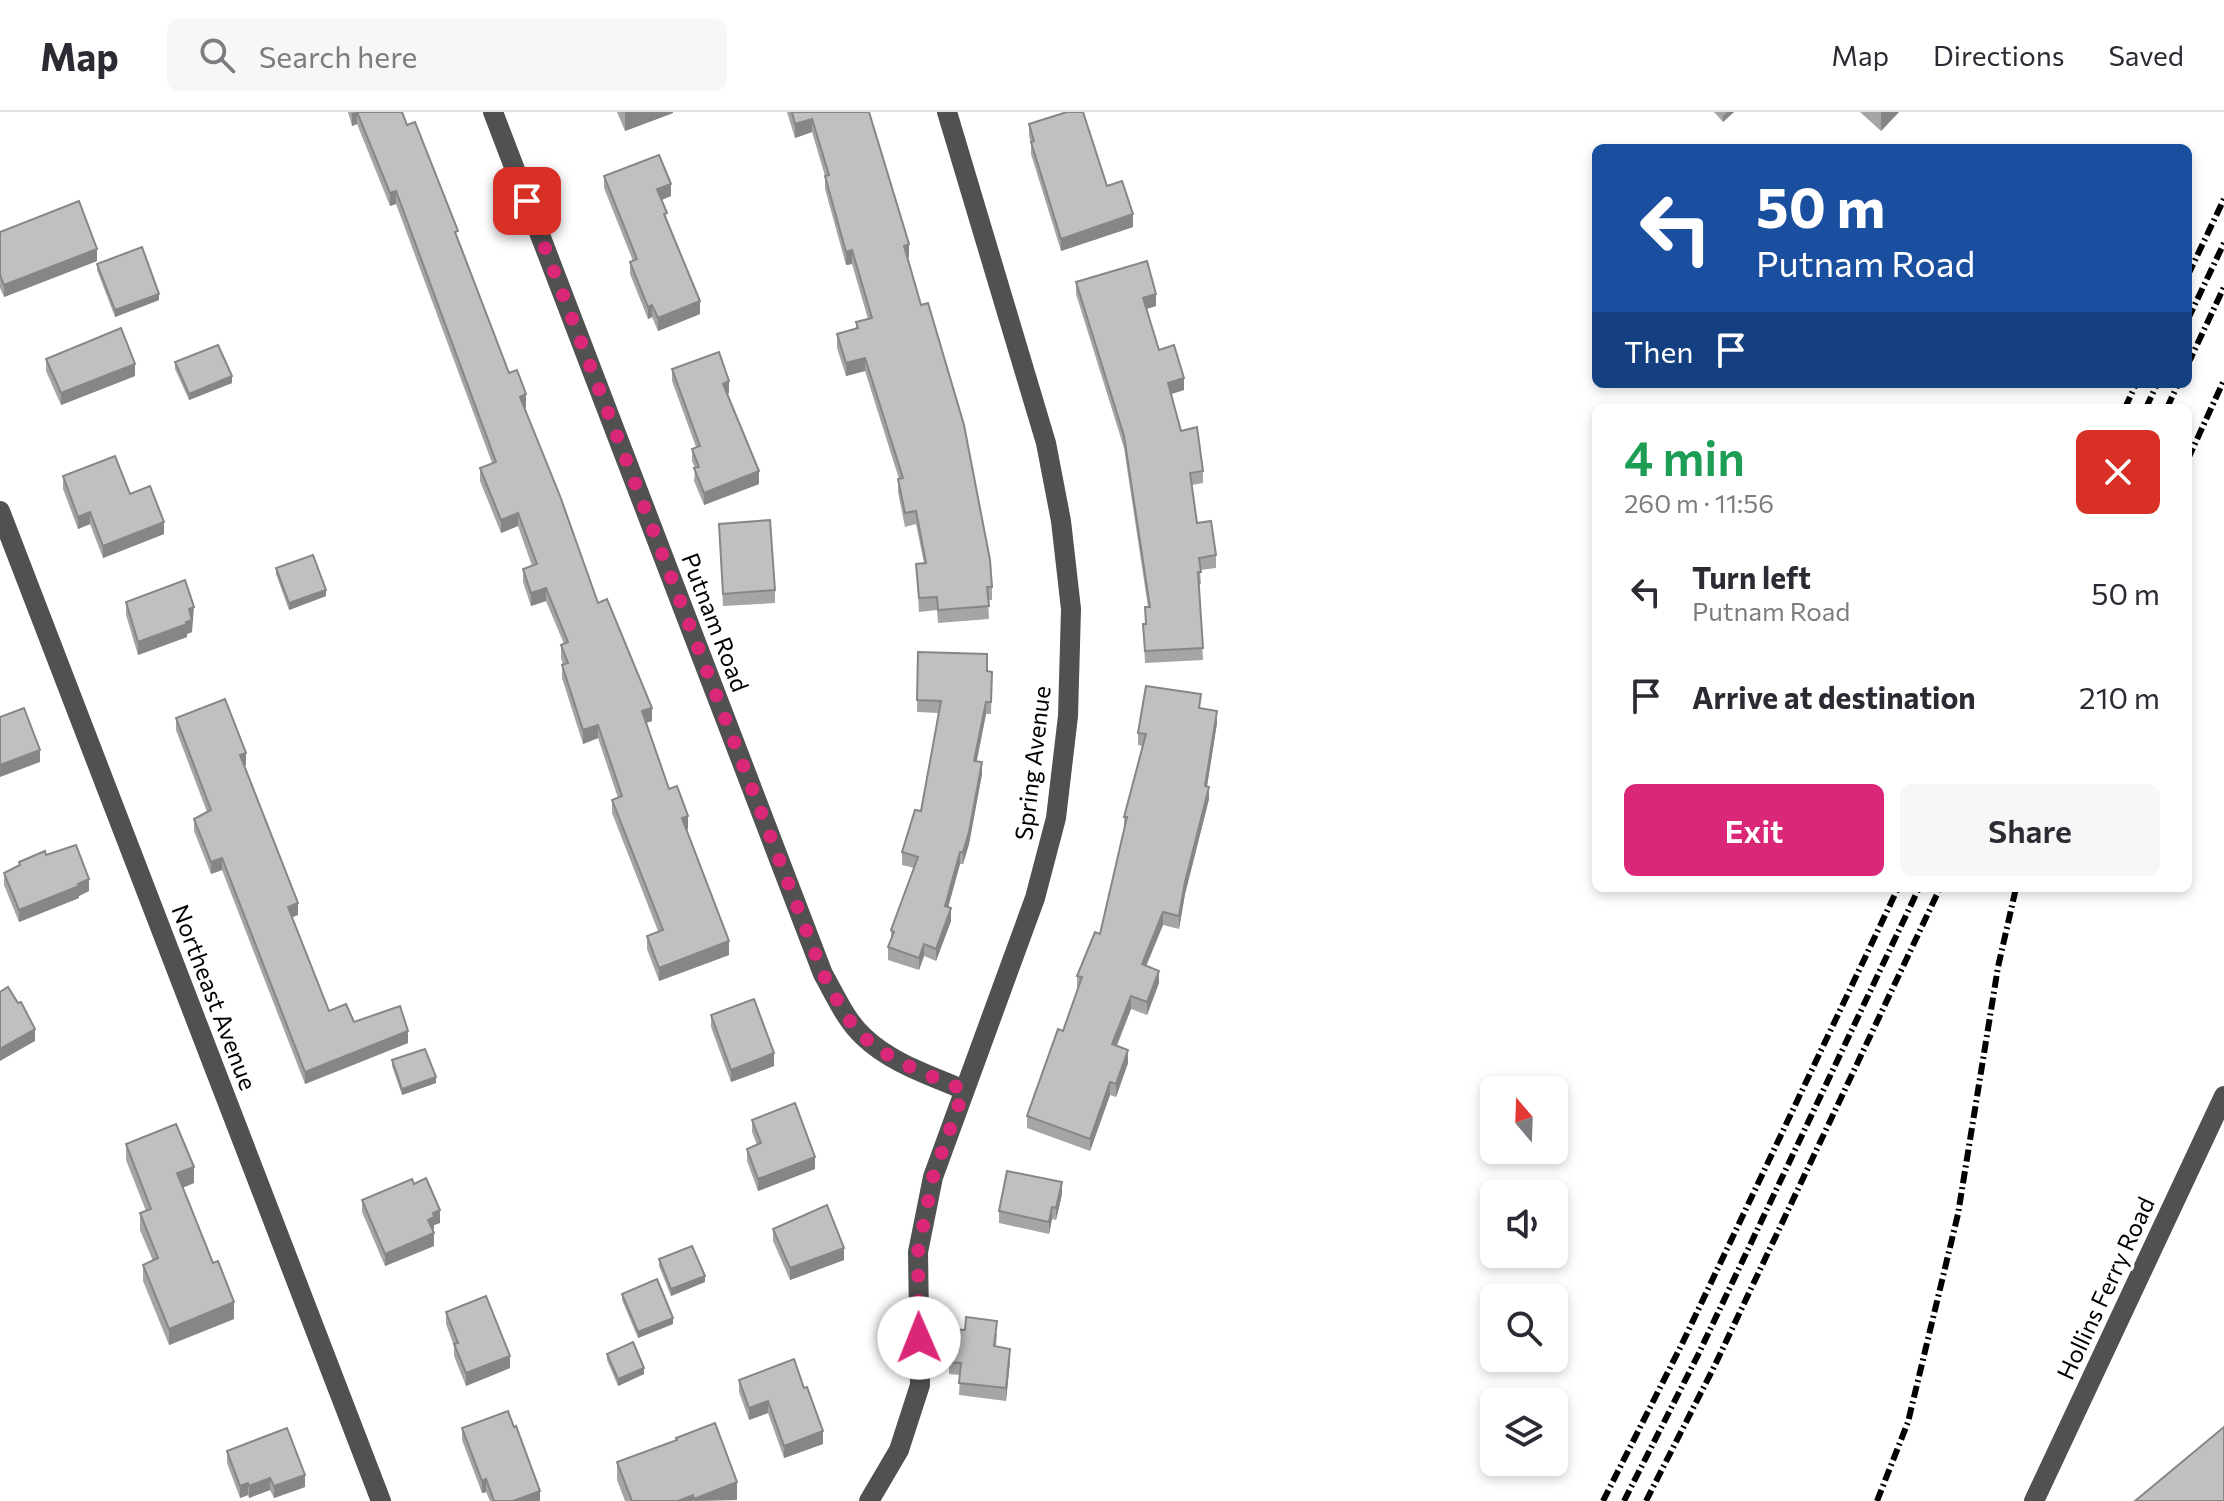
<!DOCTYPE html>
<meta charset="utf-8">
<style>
body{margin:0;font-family:Commissioner,sans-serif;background:#f7f7f7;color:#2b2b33;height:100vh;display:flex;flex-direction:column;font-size:30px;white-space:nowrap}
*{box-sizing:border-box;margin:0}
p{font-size:26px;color:#7c7c81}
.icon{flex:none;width:44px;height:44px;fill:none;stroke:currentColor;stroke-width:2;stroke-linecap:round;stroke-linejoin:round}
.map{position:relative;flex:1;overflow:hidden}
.side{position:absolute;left:1592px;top:292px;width:600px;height:488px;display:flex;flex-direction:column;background:#fff;border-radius:12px;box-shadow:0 4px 12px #0003}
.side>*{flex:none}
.guide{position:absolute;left:1592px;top:32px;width:600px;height:244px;border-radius:12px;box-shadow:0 4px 12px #0003;background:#1a4fa0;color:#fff;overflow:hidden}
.needle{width:52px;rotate:341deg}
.tools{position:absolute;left:1480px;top:964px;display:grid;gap:16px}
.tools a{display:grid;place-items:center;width:88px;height:88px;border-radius:12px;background:#fff;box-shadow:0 4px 12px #0003;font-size:40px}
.pin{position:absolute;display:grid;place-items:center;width:68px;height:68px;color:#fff;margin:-34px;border-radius:16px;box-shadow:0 4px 12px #0006}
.me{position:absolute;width:88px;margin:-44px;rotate:359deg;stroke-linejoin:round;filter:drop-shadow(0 0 6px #0008)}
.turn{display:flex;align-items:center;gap:28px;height:168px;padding:0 32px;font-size:36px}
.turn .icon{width:104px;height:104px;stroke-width:2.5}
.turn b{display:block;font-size:56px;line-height:68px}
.then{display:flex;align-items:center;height:76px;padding:0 32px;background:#0003;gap:16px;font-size:30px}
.round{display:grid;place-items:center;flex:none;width:84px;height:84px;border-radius:12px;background:#f7f7f7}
.summary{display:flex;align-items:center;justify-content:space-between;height:136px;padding:0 32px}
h1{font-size:48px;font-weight:600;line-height:60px;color:#1e9e55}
.button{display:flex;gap:16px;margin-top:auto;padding:16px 32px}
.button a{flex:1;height:92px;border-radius:12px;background:#db2777;color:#fff;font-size:32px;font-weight:600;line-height:92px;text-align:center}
.button a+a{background:#f7f7f7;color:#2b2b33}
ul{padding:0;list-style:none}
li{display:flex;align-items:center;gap:24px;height:104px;padding:0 32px}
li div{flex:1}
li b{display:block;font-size:30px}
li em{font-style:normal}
header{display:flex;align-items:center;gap:48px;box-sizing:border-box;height:112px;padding:0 40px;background:#fff;border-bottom:2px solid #e1e1e2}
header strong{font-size:38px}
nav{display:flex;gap:44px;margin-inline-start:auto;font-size:28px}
.search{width:560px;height:72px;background:#f7f7f7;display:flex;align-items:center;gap:20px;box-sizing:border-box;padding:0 28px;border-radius:12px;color:#7c7c81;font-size:30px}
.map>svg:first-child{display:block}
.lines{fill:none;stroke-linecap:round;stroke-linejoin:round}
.minor{stroke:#515151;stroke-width:20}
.rail{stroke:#000;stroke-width:6;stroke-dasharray:12 4 2 4;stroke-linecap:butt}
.wall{fill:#a5a5a5}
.shaded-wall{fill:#868686}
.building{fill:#c0c0c0;stroke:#868686;stroke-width:2}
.route{stroke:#db2777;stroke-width:14;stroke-dasharray:0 25.2}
.labels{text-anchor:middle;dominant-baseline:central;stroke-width:7;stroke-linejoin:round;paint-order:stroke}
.street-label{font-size:24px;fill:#000;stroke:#fff}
</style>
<header>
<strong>Map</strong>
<div class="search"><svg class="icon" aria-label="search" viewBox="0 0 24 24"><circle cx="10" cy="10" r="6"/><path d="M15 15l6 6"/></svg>Search here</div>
<nav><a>Map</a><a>Directions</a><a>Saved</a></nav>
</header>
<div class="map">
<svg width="2224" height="1389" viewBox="0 0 2224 1389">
<rect width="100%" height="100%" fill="#fff"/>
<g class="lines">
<g class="minor">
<path d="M493,0L823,862C835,883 846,909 864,925C891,951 930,963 964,978"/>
<path d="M0,399L381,1389"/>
<path d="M869,1389L899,1338L920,1273L918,1140L933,1065L1035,786L1056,706L1068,604L1071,497L1061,409L1046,331L947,0"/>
<path d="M2034,1389L2224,984"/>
</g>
<g class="rail">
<path d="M2188,163L2224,87"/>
<path d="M2188,207L2224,131"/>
<path d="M2188,252L2224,175"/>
<path d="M2125,296L2136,272"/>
<path d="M2146,296L2157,272"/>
<path d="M2167,296L2178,272"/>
<path d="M2188,347L2224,268"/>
<path d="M1603,1389L1681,1234L1898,776"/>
<path d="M1624,1389L1698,1243L1919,776"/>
<path d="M1646,1389L1715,1253L1940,776"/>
<path d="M1877,1389L1908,1310L1958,1102L1998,855L2016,776"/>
</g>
</g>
<g class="wall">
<path d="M348,0H402L458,129L509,261L526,295L525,296L598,491L652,609L646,611L669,677L688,717L686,718L729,843L659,869L647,837V824L658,819L612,701V688L618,686L598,626L583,632L562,566V553H563L561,546V533L564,532L546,489L531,494L523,470V457L532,454L518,414L501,421L480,369V356L492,351L396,92L390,94L357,12L352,14Z"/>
<path d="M617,0H673V1L625,19Z"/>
<path d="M787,0H869L909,145L908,146L992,475V488H988L989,507L938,511L937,498L919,500L916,452L924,451L916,412L905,415L898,380V367H899L865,259L846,264L837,236V222L856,217V210L868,207L852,152L846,153L825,77V64L812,20L795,26Z"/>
<path d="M1714,0H1734L1723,10Z"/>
<path d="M1860,0H1899L1881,19Z"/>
<path d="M1029,12L1107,74L1133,115L1061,139L1031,42V32L1029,24Z"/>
<path d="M604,64L671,84L661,88L667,107L700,202L658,219L652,205L648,207L630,162V150L633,149L604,76Z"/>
<path d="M0,120L97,149L4,185L0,176Z"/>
<path d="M97,152L159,188L115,205L97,158Z"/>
<path d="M1076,170L1156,194L1146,197L1159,238L1184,278L1171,282L1181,319L1203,359V371L1192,373L1197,411L1216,443V456L1200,458L1201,472H1199L1203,548L1145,551L1143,512H1145L1148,495L1124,336L1076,182Z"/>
<path d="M46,247L135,264L61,293L46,259Z"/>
<path d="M175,250L232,271L189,288L175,257Z"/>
<path d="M672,257L729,281L727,282L759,372L704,393L694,369L695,356L692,349V337L696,335L672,269Z"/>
<path d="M63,364L130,382L164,422L103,446L90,412L78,417L63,377Z"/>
<path d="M719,412L775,478V491L723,494Z"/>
<path d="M276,456L326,484L289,498L276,462Z"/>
<path d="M126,490L194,507L192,508V520L187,522V525L138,543L126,503Z"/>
<path d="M918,540L992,560L991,602H986L977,649L982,662L969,732L963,752H960L948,795L951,809L936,849L924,844L919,858L888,848V835L891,828V818L914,756L902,753V740L921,699L939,601L917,600Z"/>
<path d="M1201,596L1217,611L1207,675L1209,687L1185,782L1179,817L1163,813L1146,854L1159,871L1147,903L1131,897L1117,934L1128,951L1116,985L1110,983L1090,1039L1027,1016V1004L1063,919L1079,876H1077V864L1100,822L1124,717V705L1142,634L1138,633V621Z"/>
<path d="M176,606L246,653L244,654L298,803L292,805L329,899L408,931L305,972L222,758L211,762L194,719V707L207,700L176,618Z"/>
<path d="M46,743L89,779L79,784V786L19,810L4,773V761L19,753V750Z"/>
<path d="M711,903L774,954L731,970L711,915Z"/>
<path d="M392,948L436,971L402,983L392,954Z"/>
<path d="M752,1008L815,1057L758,1079L747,1049V1037L757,1033L752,1020Z"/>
<path d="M126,1032L194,1071L182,1076L234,1207L169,1233L143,1169V1153L153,1149L140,1118V1101L146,1099L126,1048Z"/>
<path d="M414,1072L440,1111L434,1113V1117L432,1118L434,1134L385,1154L362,1100V1088Z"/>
<path d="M1062,1082L1056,1108L1052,1107L1049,1122L999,1111V1099Z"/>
<path d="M773,1117L844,1148L790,1168L773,1129Z"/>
<path d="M659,1147L705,1170L671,1184L659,1154Z"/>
<path d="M622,1182L673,1212L638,1226L622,1188Z"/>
<path d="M446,1200L510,1256L466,1274L454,1244V1234L446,1212Z"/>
<path d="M997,1221L996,1235L1010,1249L1006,1289L959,1283L960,1263L949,1262V1250Z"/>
<path d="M607,1242L644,1262L618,1274L607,1248Z"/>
<path d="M739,1268L823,1332L784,1346L768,1301L749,1308L739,1280Z"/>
<path d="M462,1316L540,1389H490L486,1380L482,1381L462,1328Z"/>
<path d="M676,1326L737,1388L625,1389L617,1368V1350L676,1328Z"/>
<path d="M227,1339L305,1375L274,1386L270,1378L249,1386L248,1383L240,1386L227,1351Z"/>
</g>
<g class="shaded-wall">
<path d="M355,0H357V12L352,14V1Z"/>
<path d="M625,0H673V1L625,19Z"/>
<path d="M1727,0H1734L1723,10V4Z"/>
<path d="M1881,0H1899L1881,19Z"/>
<path d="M812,7V20L795,26V12Z"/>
<path d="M671,72V84L657,90V77Z"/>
<path d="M396,79V92L390,94V81Z"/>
<path d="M1133,102V115L1061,139V127Z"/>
<path d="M909,132V145L904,147V134Z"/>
<path d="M97,137V149L4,185V173Z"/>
<path d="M852,138V152L846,153V140Z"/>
<path d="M159,182V188L115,205V198Z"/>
<path d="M1156,182V194L1143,198V186Z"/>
<path d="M700,189V202L658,219V206Z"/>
<path d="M652,193V205L648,207V195Z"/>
<path d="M865,246V259L846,264V251Z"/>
<path d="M135,252V264L61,293V281Z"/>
<path d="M232,264V271L189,288V282Z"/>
<path d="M1184,266V278L1168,283V271Z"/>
<path d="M729,269V281L723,284V272Z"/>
<path d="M526,282V295L520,298V285Z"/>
<path d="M759,359V372L704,393V381Z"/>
<path d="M90,400V412L78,417V405Z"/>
<path d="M518,401V414L501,421V408Z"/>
<path d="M164,410V422L103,446V434Z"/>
<path d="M546,476V489L531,494V481Z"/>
<path d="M326,478V484L289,498V491Z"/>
<path d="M194,495L192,520L187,522V525L138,543V530Z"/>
<path d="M986,590V602L974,661V649Z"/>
<path d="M652,596V609L642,612V599Z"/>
<path d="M1217,599V611L1205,686V674Z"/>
<path d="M598,613V626L583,632V618Z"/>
<path d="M40,638V650L0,665V653Z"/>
<path d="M246,641V653L240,655V643Z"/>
<path d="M982,650V662L969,732L963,752V740Z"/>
<path d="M1209,675V687L1185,782L1179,817V804L1185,770Z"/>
<path d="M688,704V717L682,719V706Z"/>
<path d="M960,740V752L945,807V794Z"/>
<path d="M222,746V758L211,762V750Z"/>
<path d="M89,767V779L79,784V786L19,810V798Z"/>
<path d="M298,791V803L288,807V795Z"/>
<path d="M951,796V809L936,849V837Z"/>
<path d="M1163,800V813L1142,864V852Z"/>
<path d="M729,829V843L659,869V856Z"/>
<path d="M924,832V844L919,858V846Z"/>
<path d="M1159,859V871L1147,903V890Z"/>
<path d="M1131,884V897L1112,944V932Z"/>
<path d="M35,917V929L0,949V937Z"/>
<path d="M408,919V931L305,972V960Z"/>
<path d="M1128,938V951L1116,985V972Z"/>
<path d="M774,941V954L731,970V958Z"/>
<path d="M436,965V971L402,983V977Z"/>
<path d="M1110,970V983L1090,1039V1027Z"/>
<path d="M815,1045V1057L758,1079V1067Z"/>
<path d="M194,1055V1071L177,1078V1061Z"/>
<path d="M1062,1070V1082L1056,1108V1096Z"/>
<path d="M1052,1095V1107L1049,1122V1110Z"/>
<path d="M440,1098V1111L434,1113V1117L428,1120V1108L433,1101Z"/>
<path d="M434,1121V1134L385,1154V1142Z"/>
<path d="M844,1136V1148L790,1168V1156Z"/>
<path d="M705,1164V1170L671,1184V1177Z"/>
<path d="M234,1190V1207L169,1233V1217Z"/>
<path d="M673,1206V1212L638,1226V1220Z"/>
<path d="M1010,1237V1249L1006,1289V1276Z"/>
<path d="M510,1244V1256L466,1274V1261Z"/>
<path d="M644,1256V1262L618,1274V1267Z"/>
<path d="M768,1289V1301L749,1308V1296Z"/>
<path d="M823,1319V1332L784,1346V1334Z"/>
<path d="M305,1363V1375L274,1386V1374Z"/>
<path d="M270,1366V1378L249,1386V1374Z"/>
<path d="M486,1367V1380L482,1381V1369Z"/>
<path d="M737,1370V1388L694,1389V1387Z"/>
<path d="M248,1371V1383L240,1386V1374Z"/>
<path d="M540,1379V1389H513Z"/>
<path d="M693,1383V1389H678Z"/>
</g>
<g class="building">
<path d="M357,0H402L407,13L415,10L458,119L455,120L509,261L517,258L526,282L520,285L560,384L598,491L607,487L652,596L642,599L669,677L677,674L688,704L682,706L729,829L659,856L647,824L663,818L612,688L622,684L598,613L583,618L562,553L568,551L561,533L568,530L546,476L531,481L523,457L537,452L518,401L501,408L480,356L496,350L396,79L390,81Z"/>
<path d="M792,0H869L909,132L904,134L921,193L928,191L964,313L990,448L992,475H987L989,494L938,498L937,485L919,486L916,452L926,451L916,399L905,401L898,367L903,366L865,246L846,251L837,222L858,216L856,210L872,206L852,138L846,140L825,64L829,63L812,7L795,12Z"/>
<path d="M1067,0H1083L1107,74L1122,69L1133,102L1061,127L1031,30L1034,29L1029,12Z"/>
<path d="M659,43L671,72L657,77L667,101L664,102L700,189L658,206L652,193L648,195L630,150L637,147L604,64Z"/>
<path d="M79,89L97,137L4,173L0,163V120Z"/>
<path d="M142,135L159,182L115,198L97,152Z"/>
<path d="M1147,149L1156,182L1143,186L1159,238L1174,233L1184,266L1168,271L1181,319L1197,315L1203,359L1190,361L1197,411L1211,409L1216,443L1199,446L1201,460H1198L1203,536L1145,539L1143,512H1146L1145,495H1150L1124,324L1076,170Z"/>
<path d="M121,216L135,252L61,281L46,247Z"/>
<path d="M218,233L232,264L189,282L175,250Z"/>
<path d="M719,240L729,269L723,272L759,359L704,381L694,356L699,355L692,337L700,334L672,257Z"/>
<path d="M115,344L130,382L150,374L164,410L103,434L90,400L78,405L63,364Z"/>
<path d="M770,408L775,478L723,482L719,412Z"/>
<path d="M313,443L326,478L289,491L276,456Z"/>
<path d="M185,468L194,495L189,497L192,508L186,510L187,512L138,530L126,490Z"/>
<path d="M918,540L987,542V559L992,560L991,590H986L974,649L982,650L969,720L963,740H960L945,794L951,796L936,837L924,832L919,846L888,835L894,820L891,818L918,745L902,740L915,698L921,699L941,589L917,588Z"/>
<path d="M1146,574L1201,582L1199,596L1217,599L1205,674L1209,675L1185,770L1179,804L1163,800L1142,852L1159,859L1147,890L1131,884L1112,932L1128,938L1116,972L1110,970L1090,1027L1027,1004L1058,917L1063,919L1082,865L1077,864L1095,820L1100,822L1127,705H1124L1146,622L1138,621Z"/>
<path d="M225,587L246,641L240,643L298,791L288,795L329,899L346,892L354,910L400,894L408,919L305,960L222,746L211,750L194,707L211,698L176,606Z"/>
<path d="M24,596L40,638L0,653V605Z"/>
<path d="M76,733L89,767L78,772L79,774L19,798L4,761L20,753L19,750L45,739L46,743Z"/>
<path d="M8,875L18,891L21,890L35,917L0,937V880Z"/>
<path d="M754,887L774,941L731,958L711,903Z"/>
<path d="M425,937L436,965L402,977L392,948Z"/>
<path d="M795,991L815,1045L758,1067L747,1037L761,1031L752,1008Z"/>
<path d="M176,1012L194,1055L177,1061L213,1151L218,1149L234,1190L169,1217L143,1153L158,1146L140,1101L151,1097L126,1032Z"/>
<path d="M1007,1059L1062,1070L1056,1096L1052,1095L1049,1110L999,1099Z"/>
<path d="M426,1066L440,1098L433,1101L434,1105L428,1108L434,1121L385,1142L362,1088L412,1067L414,1072Z"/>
<path d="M827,1093L844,1136L790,1156L773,1117Z"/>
<path d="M692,1134L705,1164L671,1177L659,1147Z"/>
<path d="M657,1167L673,1206L638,1220L622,1182Z"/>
<path d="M486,1184L510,1244L466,1261L454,1232L458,1231L446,1200Z"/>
<path d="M966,1205L997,1209L994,1234L1010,1237L1006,1276L959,1271L961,1251L949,1250L952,1217L965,1218Z"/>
<path d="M633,1230L644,1256L618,1267L607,1242Z"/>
<path d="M794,1247L804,1276L807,1275L823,1319L784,1334L768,1289L749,1296L739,1268Z"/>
<path d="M508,1299L514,1315L516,1314L540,1379L513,1389H494L486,1367L482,1369L462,1316Z"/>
<path d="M715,1311L737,1370L694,1387L693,1383L678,1389H632L617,1350L677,1328L676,1326Z"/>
<path d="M2224,1315V1389H2135Z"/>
<path d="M287,1316L305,1363L274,1374L270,1366L249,1374L248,1371L240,1374L227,1339Z"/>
</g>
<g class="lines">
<path class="route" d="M527,89L823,862C835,883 846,909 864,925C892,951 930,963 964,978L933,1065L918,1140L919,1226"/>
</g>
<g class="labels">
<g class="street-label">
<text transform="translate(716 510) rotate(69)">Putnam Road</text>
<text transform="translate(1032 651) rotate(-83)">Spring Avenue</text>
<text transform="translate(215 885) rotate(69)">Northeast Avenue</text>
<text transform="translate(2105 1176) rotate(-65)">Hollins Ferry Road</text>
</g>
</g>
</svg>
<div class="tools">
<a><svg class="needle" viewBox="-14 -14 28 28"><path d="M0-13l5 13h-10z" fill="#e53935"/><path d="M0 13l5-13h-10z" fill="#7c7c81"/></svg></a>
<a><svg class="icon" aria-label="sound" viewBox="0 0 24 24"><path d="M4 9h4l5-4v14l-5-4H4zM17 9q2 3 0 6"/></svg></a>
<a><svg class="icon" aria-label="search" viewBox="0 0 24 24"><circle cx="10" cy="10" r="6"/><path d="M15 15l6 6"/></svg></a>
<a><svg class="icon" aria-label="layers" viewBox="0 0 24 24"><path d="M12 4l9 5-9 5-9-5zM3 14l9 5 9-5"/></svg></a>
</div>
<div class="pin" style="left:527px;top:89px;background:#d93025"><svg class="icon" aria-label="arrive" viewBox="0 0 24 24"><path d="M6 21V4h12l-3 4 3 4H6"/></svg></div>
<svg class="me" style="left:919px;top:1226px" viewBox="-20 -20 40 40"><circle r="19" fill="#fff"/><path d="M0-13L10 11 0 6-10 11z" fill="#db2777"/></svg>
<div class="guide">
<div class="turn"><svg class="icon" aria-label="left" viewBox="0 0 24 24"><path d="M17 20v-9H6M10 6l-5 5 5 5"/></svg><div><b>50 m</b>Putnam Road</div></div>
<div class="then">Then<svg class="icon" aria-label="arrive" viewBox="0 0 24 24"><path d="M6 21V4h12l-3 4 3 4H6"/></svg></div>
</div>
<section class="side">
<div class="summary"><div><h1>4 min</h1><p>260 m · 11:56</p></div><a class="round" style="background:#d93025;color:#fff"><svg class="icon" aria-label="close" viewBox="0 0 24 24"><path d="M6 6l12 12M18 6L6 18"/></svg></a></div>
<ul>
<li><svg class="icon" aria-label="left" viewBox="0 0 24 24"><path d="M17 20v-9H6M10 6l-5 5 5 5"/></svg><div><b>Turn left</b><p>Putnam Road</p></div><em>50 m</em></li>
<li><svg class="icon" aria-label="arrive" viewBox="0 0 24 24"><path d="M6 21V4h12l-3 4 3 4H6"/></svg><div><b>Arrive at destination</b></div><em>210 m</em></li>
</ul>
<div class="button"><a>Exit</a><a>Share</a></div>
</section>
</div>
